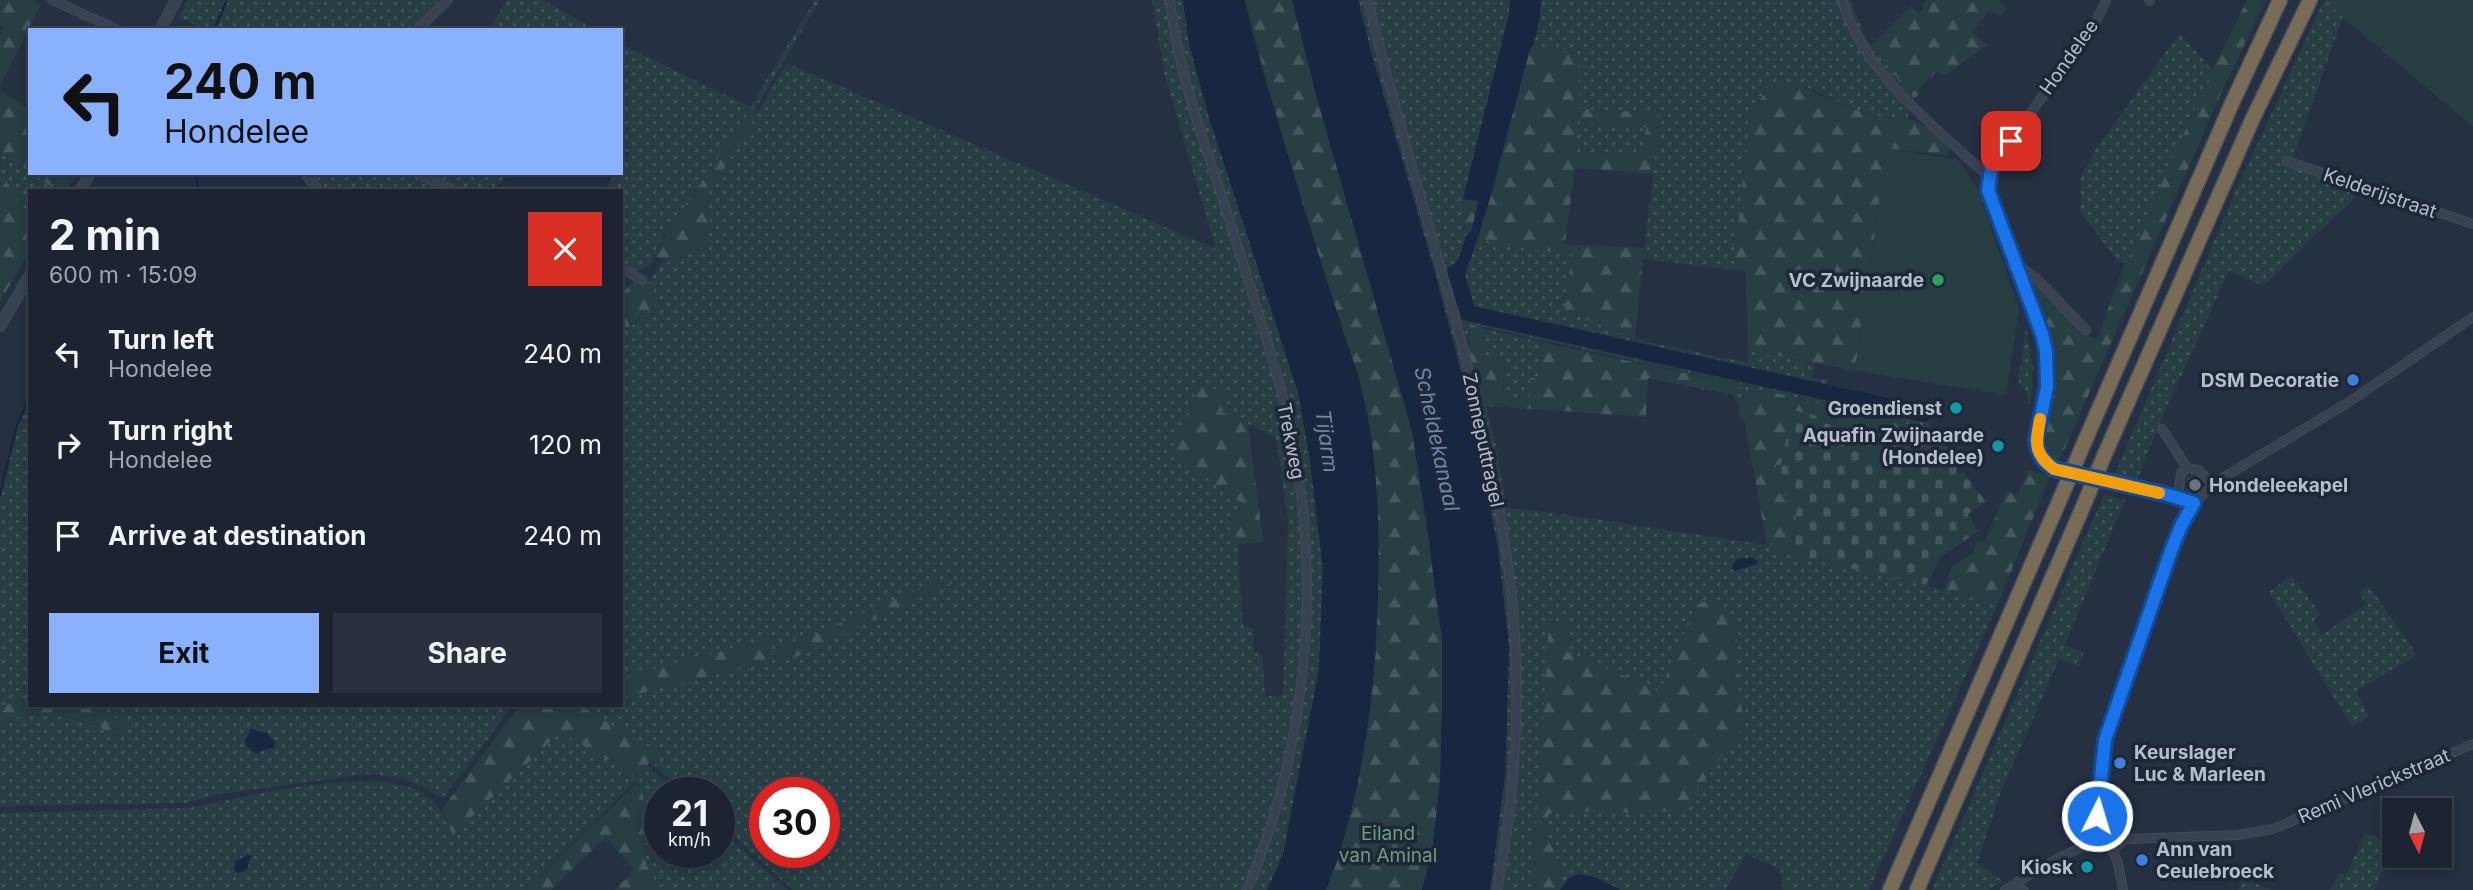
<!DOCTYPE html>
<meta charset="utf-8">
<style>
body{margin:0;font-family:Inter,sans-serif;background:#29303e;color:#f1f3f6;height:100vh;display:flex;flex-direction:column;font-size:26px;white-space:nowrap}
*{box-sizing:border-box;margin:0}
p{font-size:23px;color:#a0a4ac}
.icon{flex:none;width:38px;height:38px;fill:none;stroke:currentColor;stroke-width:2;stroke-linecap:round;stroke-linejoin:round}
.map{position:relative;flex:1;overflow:hidden}
.sheet{position:absolute;left:28px;top:189px;width:595px;height:518px;display:flex;flex-direction:column;background:#1c2432;border-radius:0px;box-shadow:0 4px 10px #0003,0 0 0 2px #3a414d}
.sheet>*{flex:none}
.hud{position:absolute;left:28px;top:28px;width:595px;height:147px;border-radius:0px;box-shadow:0 4px 10px #0003,0 0 0 2px #3a414d;background:#8ab2fc;color:#111;overflow:hidden}
.needle{width:46px;rotate:174deg}
.fabs{position:absolute;left:2382px;top:798px;display:grid;gap:14px}
.fabs a{display:grid;place-items:center;width:70px;height:70px;border-radius:0px;background:#1c2432;box-shadow:0 4px 10px #0003,0 0 0 2px #3a414d;font-size:35px}
.speed{position:absolute;left:644px;top:777px;display:flex;gap:14px;font-size:35px;font-weight:700;text-align:center}
.speed>*{display:grid;place-content:center;width:91px;height:91px;border-radius:50%;background:#1c2432;box-shadow:0 4px 10px #0003,0 0 0 2px #3a414d;line-height:1}
.speed small{font-size:18px;font-weight:400}
.speed .limit{border:10px solid #d22;background:#fff;color:#111}
.pin{position:absolute;display:grid;place-items:center;width:60px;height:60px;color:#fff;margin:-30px;border-radius:14px;box-shadow:0 4px 10px #0006}
.me{position:absolute;width:77px;margin:-38px;rotate:5deg;stroke-linejoin:round;filter:drop-shadow(0 0 5px #0008)}
.turn{display:flex;align-items:center;gap:24px;height:147px;padding:0 21px;font-size:32px}
.turn .icon{width:91px;height:91px;stroke-width:2.5}
.turn b{display:block;font-size:49px;line-height:60px}
.round{display:grid;place-items:center;flex:none;width:74px;height:74px;border-radius:0px;background:#29303e}
.summary{display:flex;align-items:center;justify-content:space-between;height:119px;padding:0 21px}
h1{font-size:42px;font-weight:700;line-height:52px}
.button{display:flex;gap:14px;margin-top:auto;padding:14px 21px}
.button a{flex:1;height:80px;border-radius:0px;background:#8ab2fc;color:#111;font-size:28px;font-weight:700;line-height:80px;text-align:center}
.button a+a{background:#29303e;color:#f1f3f6}
ul{padding:0;list-style:none}
li{display:flex;align-items:center;gap:21px;height:91px;padding:0 21px}
li div{flex:1}
li b{display:block;font-size:26px}
li em{font-style:normal}
.map>svg:first-child{display:block}
.grass{fill:url(#grass-dots);fill-rule:evenodd}
.forest{fill:url(#forest-firs);fill-rule:evenodd}
.wetland{fill:url(#wetland-marsh)}
.cemetery{fill:url(#cemetery-stones)}
.park{fill:#273e43}
.water{fill:#172641}
.lines{fill:none;stroke-linecap:round;stroke-linejoin:round}
.stream{stroke:#172641;stroke-width:2.5}
.river{stroke:#172641;stroke-width:16}
.pedestrian-casing{stroke:#434b5b;stroke-width:9}
.minor-casing{stroke:#434b5b;stroke-width:10}
.tertiary-casing{stroke:#434b5b;stroke-width:12}
.motorway-casing{stroke:#444d5c;stroke-width:17}
.pedestrian{stroke:#394251;stroke-width:6}
.minor{stroke:#394251;stroke-width:8}
.tertiary{stroke:#394251;stroke-width:10}
.motorway{stroke:#786c56;stroke-width:14}
.motorway-bridge-casing{stroke:#444d5c;stroke-width:17;stroke-linecap:butt}
.motorway-bridge{stroke:#786c56;stroke-width:14}
.route-casing{stroke:#114b97;stroke-width:18}
.route{stroke:#1a73e8;stroke-width:12}
.slow{stroke:#f59e0b;stroke-width:12}
.leisure-dot{fill:#2e9e5b;stroke:#1e2737;stroke-width:2.5}
.shop-dot{fill:#3f7fe0;stroke:#1e2737;stroke-width:2.5}
.culture-dot{fill:#0f9aa8;stroke:#1e2737;stroke-width:2.5}
.worship-dot{fill:#6b7280;stroke:#1e2737;stroke-width:2.5}
.labels{text-anchor:middle;dominant-baseline:central;stroke-width:7;stroke-linejoin:round;paint-order:stroke}
.street-label{font-size:19px;fill:#b6bdcc;stroke:#1e2737}
.poi-label{font-size:19px;font-weight:bold;fill:#b6bdcc;stroke:#1e2737;text-anchor:end}
.park-label{font-size:19px;fill:#6c9e79;stroke:#1e2737}
.water-label{font-size:21px;font-style:italic;fill:#6d86ac;stroke:#1e2737}
</style>
<div class="map">
<svg width="2473" height="890" viewBox="0 0 2473 890">
<defs>
<pattern id="grass-dots" width="8" height="8" patternUnits="userSpaceOnUse" patternTransform="scale(1.75)"><rect width="8" height="8" fill="#273e43"/><path d="M2 2h.1M6 6h.1" fill="none" stroke="#44585d" stroke-width="1.8" stroke-linecap="round"/></pattern>
<pattern id="forest-firs" width="22" height="20" patternUnits="userSpaceOnUse" patternTransform="scale(1.75)"><rect width="22" height="20" fill="#273e43"/><path d="M5 1l3.5 6h-7zM16 11l3.5 6h-7z" fill="#44585d"/></pattern>
<pattern id="wetland-marsh" width="20" height="14" patternUnits="userSpaceOnUse" patternTransform="scale(1.75)"><rect width="20" height="14" fill="#273e43"/><path d="M1 5h8M5 5V1M11 12h8M15 12V8" fill="none" stroke="#44585d"/></pattern>
<pattern id="cemetery-stones" width="16" height="16" patternUnits="userSpaceOnUse" patternTransform="scale(1.75)"><rect width="16" height="16" fill="#273e43"/><path d="M2 7V4a2 2 0 0 1 4 0v3zM10 15v-3a2 2 0 0 1 4 0v3z" fill="#44585d"/></pattern>
</defs>
<rect width="100%" height="100%" fill="#253042"/>
<g class="grass">
<path d="M188,0H440L410,30H205L179,17Z"/>
<path d="M507,0H543L596,30H489Z"/>
<path d="M815,0H820L755,110L750,108L704,179L673,221L659,245L652,263L642,270L637,271L621,262V191H604L616,173H621V165L629,153L621,148V124L626,117L621,114V44L750,107Z"/>
<path d="M1152,0H1183L1189,44L1209,117L1298,392L1309,453L1323,568L1319,670L1283,855L1267,890H793L719,823V793H685L650,762L656,752L583,708L594,705H621V698L789,656L792,659L812,635L772,650L767,639L621,678V337L625,330L641,320L655,292L647,284L663,261L672,263L699,250L709,211L706,198L787,63L1216,249L1165,76ZM1199,384L1225,393L1220,411L1275,437L1277,444L1288,521L1283,696H1265L1262,654L1254,653L1253,628L1243,626L1238,544L1228,524L1246,506L1235,496ZM765,793H824V852H765Z"/>
<path d="M1358,0H1510L1509,15L1463,199C1461,211 1467,222 1467,233C1466,245 1459,263 1449,268L1463,318L1470,324L1467,339L1479,397L1486,406L1493,432L1507,508L1553,513L1767,545L1791,555L1926,585L1997,606L1869,890H1783L1780,869L1746,854L1726,890H1621L1594,877L1574,875L1560,890H1490L1505,775L1509,648L1498,549L1471,410L1436,277L1371,52Z"/>
<path d="M1541,0H1850L1868,42L1914,98L1908,115L1909,120H1892L1856,110L1806,87L1763,92L1761,99L1751,109L1733,270L1643,259L1660,113L1578,109L1579,54L1530,49L1534,44Z"/>
<path d="M2324,0H2337L2333,9L2343,16L2290,166L2358,191L2357,196L2263,286L2229,271L2161,420L2136,483L2113,478L2236,190Z"/>
<path d="M2181,34L2212,70L2127,263L2118,262L2080,211L2081,176L2096,149L2164,54Z"/>
<path d="M1577,122L1646,127L1644,156L1575,152Z"/>
<path d="M1,152L57,191H30V216L0,173Z"/>
<path d="M307,173H410L446,191H323Z"/>
<path d="M428,173H509L493,191H466Z"/>
<path d="M1478,239L1513,247L1572,254L1566,311L1635,339L1748,363V350L1815,364L1812,378L1828,380V384L1931,408L1929,429L1768,391L1756,390L1738,403L1732,395L1741,388L1746,368L1474,307L1465,275Z"/>
<path d="M1482,328L1540,342L1539,379L1529,402L1504,400L1502,358L1486,359Z"/>
<path d="M2026,328L2033,366L2031,403L2028,404L2027,393L2018,381Z"/>
<path d="M30,397V697L0,707V495L17,425Z"/>
<path d="M2194,475L2202,484L2198,490L2187,492L2188,477Z"/>
<path d="M2104,494L2125,500L2065,645L2084,652L2079,666L2059,659L2000,794L1977,863L2003,881L1988,890H1932Z"/>
<path d="M2292,575L2321,615L2314,620L2322,635L2366,604L2359,592L2369,586L2417,655L2356,691L2369,716L2352,727L2269,592Z"/>
<path d="M95,705H513L444,797L437,796L426,788L400,777L369,774L213,795L187,803L0,806V722C38,708 83,716 117,736L125,724Z"/>
<path d="M560,732L638,777L647,765L679,793H660V852H719V829L788,890H660L646,864L644,802L638,778L526,890H0V813L187,808C243,798 378,762 425,795C440,805 445,820 453,834Z"/>
<path d="M2366,832L2394,847L2374,890H2330L2340,873L2346,875Z"/>
<path d="M2242,879L2273,890H2238Z"/>
</g>
<g class="forest">
<path d="M0,0H32L41,4L0,86V35L3,29L0,25Z"/>
<path d="M1245,0H1292L1317,98L1412,431L1426,520L1442,638V713L1440,782L1432,853L1422,890H1326L1339,857L1357,784L1369,715L1376,652L1357,374L1301,200L1268,87Z"/>
<path d="M1927,0H1998L2007,8L2000,17L1990,10L1972,32L1987,45L1944,76L1937,71L1919,89L1920,94L1914,98L1871,46L1911,6L1919,13L1924,8L1922,5Z"/>
<path d="M2247,0H2266L2223,89L2058,464C2049,460 2042,454 2041,444C2039,424 2051,399 2052,378C2053,346 2041,317 2030,287L2037,284L2088,335L2097,339L2125,263L2118,262H2127L2212,70Z"/>
<path d="M1530,49L1579,54V109L1660,113L1653,174L1575,168L1565,244L1644,248L1635,339L1565,311L1572,254L1513,247L1478,239ZM1578,122L1646,127L1644,156L1575,152Z"/>
<path d="M1779,82C1807,85 1830,101 1856,110C1876,117 1895,120 1915,120L1916,122L1933,131L1950,145L1948,156L1887,148L1855,371L1748,350L1746,272L1733,270L1751,108L1761,99L1768,85Z"/>
<path d="M0,90L30,110V172L0,152Z"/>
<path d="M750,107L759,112L706,198C707,206 710,212 710,220C712,246 692,254 672,263L655,256L673,221L704,179Z"/>
<path d="M0,173L30,216V250L0,302Z"/>
<path d="M32,173H77L66,191H57Z"/>
<path d="M1463,199L1479,201L1471,232L1467,234L1462,206Z"/>
<path d="M649,278L647,284L660,299C649,315 629,323 621,337V294L633,282Z"/>
<path d="M1470,324L1482,328L1486,359L1502,358L1504,400L1529,402L1530,378L1539,379L1540,342L1741,385L1742,388L1732,395L1648,378L1646,417L1486,406C1472,392 1466,343 1470,324Z"/>
<path d="M1199,384L1225,393L1220,411L1248,423L1263,542L1238,544L1227,524L1245,506L1171,452Z"/>
<path d="M1756,390L1768,391L1939,432L1935,444L1792,410L1781,466H1776L1777,493L1799,497L1791,555L1767,545L1744,419L1740,420L1738,403Z"/>
<path d="M2028,470L2050,476L1997,606L1944,591L1951,567L1972,554L1977,542L1984,543L2007,491L2018,495Z"/>
<path d="M949,576L952,583L792,659L789,656L621,698V678L767,639L772,650L812,635Z"/>
<path d="M1715,598L1729,610L1736,626L1739,694L1745,726L1688,801L1676,811L1648,813L1567,811L1549,814L1545,830L1562,872L1561,889L1534,890V852L1549,625H1566L1571,636L1566,651L1660,691L1695,605Z"/>
<path d="M30,697V705H95L125,724L123,735C112,736 98,725 87,722C62,713 25,713 0,722V707Z"/>
<path d="M520,705H594L584,708L657,752L639,777L644,802L646,864L660,890H615L634,870L606,837L551,890H526L635,784L638,777L560,732L453,835L441,811Z"/>
</g>
<path class="wetland" d="M1454,265L1456,273L1465,275L1474,307L1747,368L1741,385L1470,324L1463,318L1448,268Z"/>
<path class="cemetery" d="M1792,410L1960,450L1956,474L1963,471L1986,502L1968,514L1978,531L1940,558L1926,585L1791,555L1799,497L1777,493L1776,465H1781Z"/>
<g class="park">
<path d="M2337,0H2473V127L2333,9Z"/>
<path d="M1887,148L1958,160L1978,190L2019,309L2006,395L1855,371Z"/>
</g>
<g class="water">
<path d="M1183,0H1245C1252,38 1264,76 1275,112C1297,187 1321,261 1344,335C1348,348 1354,361 1358,375C1378,447 1380,520 1378,595C1375,694 1363,797 1326,890H1267L1283,855L1319,670L1323,568L1309,453L1298,392L1209,117L1189,44Z"/>
<path d="M1292,0H1358L1371,52L1436,277L1471,410L1498,549L1509,648L1505,775L1490,890H1422L1432,853L1440,782L1442,713V638L1426,520L1412,431L1317,98Z"/>
<path d="M1510,0H1541C1540,15 1538,36 1530,49L1489,202L1465,275L1456,273L1454,265L1458,260L1467,234L1471,232L1479,201L1463,199L1509,15Z"/>
<path d="M1752,558L1758,561L1757,564L1734,571L1732,568L1737,559Z"/>
<path d="M251,729L267,733L275,743L274,748L262,750L258,754L247,747L245,741Z"/>
<path d="M247,855H252L247,869L241,873L235,872L234,862Z"/>
<path d="M1580,874L1594,877L1621,890H1560L1568,879Z"/>
</g>
<g class="lines">
<g class="stream">
<path d="M214,30L227,0"/>
<path d="M196,173L198,191"/>
<path d="M0,495L17,425L30,397"/>
</g>
<path class="river" d="M1453,274L1456,273L1468,313L1924,414"/>
<g class="pedestrian-casing">
<path id="pedestrian" d="M2008,888L2024,890"/>
</g>
<g class="minor-casing">
<g id="minor">
<path d="M52,0L118,30"/>
<path d="M1170,0C1178,77 1208,151 1231,225C1253,298 1280,373 1294,448C1321,595 1305,753 1247,890"/>
<path d="M1368,0C1415,204 1494,402 1513,611C1521,704 1515,798 1497,890"/>
<path d="M1842,0C1860,59 1904,100 1948,140C1962,152 1974,165 1989,176"/>
<path d="M2106,0L2096,21L1996,162L1989,176L1988,190L2036,317L2046,351L2047,387L2036,440L2038,450L2043,460L2054,469L2084,478L2165,494L2194,503"/>
<path d="M2149,0L2150,1"/>
<path d="M417,30L448,0"/>
<path d="M2287,161L2473,224"/>
<path d="M304,173L319,191"/>
<path d="M417,173L455,191"/>
<path d="M2015,263L2036,278L2086,330"/>
<path d="M621,268L642,280"/>
<path d="M2162,429L2187,468L2198,470L2214,485"/>
<path d="M2178,498L2181,473L2187,468"/>
<path d="M2094,842L2105,740L2172,548L2181,524L2194,503L2219,480L2349,402L2473,317"/>
<path d="M2112,850L2126,839L2238,835L2273,829L2473,744"/>
<path d="M2005,890C2022,880 2090,834 2107,845C2119,854 2120,876 2123,890"/>
</g>
</g>
<g class="tertiary-casing">
<g id="tertiary">
<path d="M160,30L176,0"/>
<path d="M80,191L90,173"/>
<path d="M0,326L30,275"/>
</g>
</g>
<g class="motorway-casing">
<g id="motorway">
<path d="M2081,450L2233,101L2280,0"/>
<path d="M2104,456L2253,118L2310,0"/>
<path d="M1890,890L2061,497"/>
<path d="M1917,890L2085,502"/>
</g>
</g>
<use href="#pedestrian" class="pedestrian"/>
<use href="#minor" class="minor"/>
<use href="#tertiary" class="tertiary"/>
<use href="#motorway" class="motorway"/>
<g class="motorway-bridge-casing">
<g id="motorway-bridge">
<path d="M2061,497L2081,450"/>
<path d="M2085,502L2104,456"/>
</g>
</g>
<use href="#motorway-bridge" class="motorway-bridge"/>
</g>
<g class="lines">
<g class="route-casing">
<path id="route" d="M2011,141L1991,170L1988,190L2042,334L2046,351L2047,387L2036,440L2038,450L2043,460L2054,469L2165,494L2194,503L2182,524L2172,548L2105,740L2097,816"/>
</g>
<use href="#route" class="route"/>
<path class="slow" d="M2040,419C2036,443 2033,453 2054,469L2159,493"/>
</g>
<circle class="leisure-dot" cx="1938" cy="280" r="7"/>
<g class="shop-dot">
<circle cx="2353" cy="380" r="7"/>
<circle cx="2120" cy="763" r="7"/>
<circle cx="2142" cy="860" r="7"/>
</g>
<g class="culture-dot">
<circle cx="1956" cy="408" r="7"/>
<circle cx="1998" cy="446" r="7"/>
<circle cx="2087" cy="867" r="7"/>
</g>
<circle class="worship-dot" cx="2195" cy="485" r="7"/>
<g class="labels">
<g class="street-label">
<text transform="translate(2069 57) rotate(-55)">Hondelee</text>
<text transform="translate(2380 193) rotate(19)">Kelderijstraat</text>
<text transform="translate(1483 440) rotate(78)">Zonneputtragel</text>
<text transform="translate(1291 441) rotate(79)">Trekweg</text>
<text transform="translate(2374 786) rotate(-23)">Remi Vlerickstraat</text>
</g>
<g class="poi-label">
<text x="1924" y="280">VC Zwijnaarde</text>
<text x="2339" y="380">DSM Decoratie</text>
<text x="1942" y="408">Groendienst</text>
<text x="1984" y="435">Aquafin Zwijnaarde<tspan x="1984" dy="22">(Hondelee)</tspan></text>
<text x="2209" y="485" text-anchor="start">Hondeleekapel</text>
<text x="2134" y="752" text-anchor="start">Keurslager<tspan x="2134" dy="22">Luc &amp; Marleen</tspan></text>
<text x="2156" y="849" text-anchor="start">Ann van<tspan x="2156" dy="22">Ceulebroeck</tspan></text>
<text x="2073" y="867">Kiosk</text>
</g>
<g class="park-label">
<text x="1388" y="833">Eiland<tspan x="1388" dy="22">van Aminal</tspan></text>
</g>
<g class="water-label">
<text transform="translate(1437 439) rotate(78)">Scheldekanaal</text>
<text transform="translate(1327 441) rotate(82)">Tijarm</text>
</g>
</g>
</svg>
<div class="fabs">
<a><svg class="needle" viewBox="-14 -14 28 28"><path d="M0-13l5 13h-10z" fill="#e53935"/><path d="M0 13l5-13h-10z" fill="#a0a4ac"/></svg></a>
</div>
<div class="speed"><div>21<small>km/h</small></div><div class="limit">30</div></div>
<div class="pin" style="left:2011px;top:141px;background:#d93025"><svg class="icon" aria-label="arrive" viewBox="0 0 24 24"><path d="M6 21V4h12l-3 4 3 4H6"/></svg></div>
<svg class="me" style="left:2097px;top:816px" viewBox="-20 -20 40 40"><circle r="17" fill="#1a73e8" stroke="#fff" stroke-width="3"/><path d="M0-11L8 9 0 5-8 9z" fill="#fff"/></svg>
<div class="hud">
<div class="turn"><svg class="icon" aria-label="left" viewBox="0 0 24 24"><path d="M17 20v-9H6M10 6l-5 5 5 5"/></svg><div><b>240 m</b>Hondelee</div></div>
</div>
<section class="sheet">
<div class="summary"><div><h1>2 min</h1><p>600 m · 15:09</p></div><a class="round" style="background:#d93025;color:#fff"><svg class="icon" aria-label="close" viewBox="0 0 24 24"><path d="M6 6l12 12M18 6L6 18"/></svg></a></div>
<ul>
<li><svg class="icon" aria-label="left" viewBox="0 0 24 24"><path d="M17 20v-9H6M10 6l-5 5 5 5"/></svg><div><b>Turn left</b><p>Hondelee</p></div><em>240 m</em></li>
<li><svg class="icon" aria-label="right" viewBox="0 0 24 24"><path d="M7 20v-9h11M14 6l5 5-5 5"/></svg><div><b>Turn right</b><p>Hondelee</p></div><em>120 m</em></li>
<li><svg class="icon" aria-label="arrive" viewBox="0 0 24 24"><path d="M6 21V4h12l-3 4 3 4H6"/></svg><div><b>Arrive at destination</b></div><em>240 m</em></li>
</ul>
<div class="button"><a>Exit</a><a>Share</a></div>
</section>
</div>
